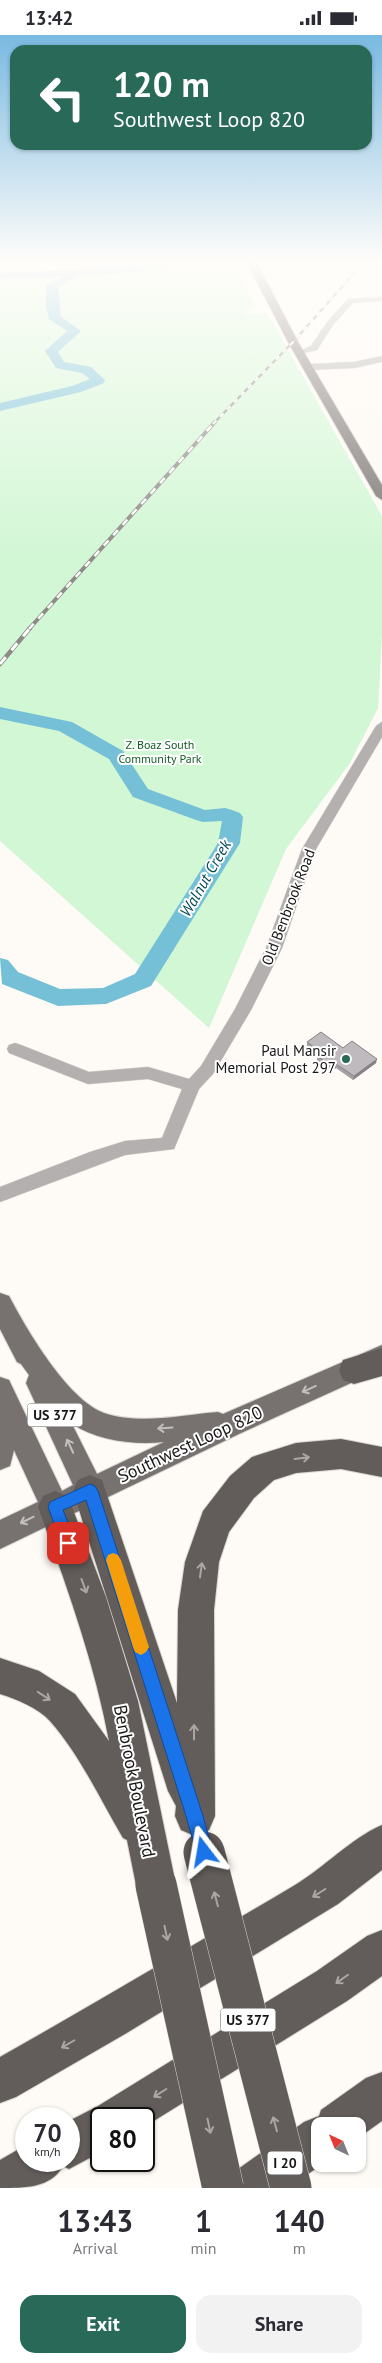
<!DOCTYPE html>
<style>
body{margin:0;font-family:"PT Sans",sans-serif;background:#f2f2f3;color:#2b2b33;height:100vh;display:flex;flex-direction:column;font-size:19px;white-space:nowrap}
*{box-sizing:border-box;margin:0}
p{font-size:16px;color:#7c7c81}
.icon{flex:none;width:28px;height:28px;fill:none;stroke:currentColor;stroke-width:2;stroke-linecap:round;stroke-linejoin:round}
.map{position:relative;height:2153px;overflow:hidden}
.side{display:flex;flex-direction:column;background:#fff;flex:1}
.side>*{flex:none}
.guide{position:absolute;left:10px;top:10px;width:362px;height:105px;border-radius:15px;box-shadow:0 1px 4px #0004;background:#296957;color:#fff;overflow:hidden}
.needle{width:32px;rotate:317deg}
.fabs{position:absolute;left:311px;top:2082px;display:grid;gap:10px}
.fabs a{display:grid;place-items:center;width:55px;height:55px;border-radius:10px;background:#fff;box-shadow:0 1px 4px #0004;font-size:25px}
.speed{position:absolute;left:15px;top:2072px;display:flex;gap:10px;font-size:25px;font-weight:700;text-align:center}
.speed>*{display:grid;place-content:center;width:65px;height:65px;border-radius:50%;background:#fff;box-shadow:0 1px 4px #0004;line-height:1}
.speed small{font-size:12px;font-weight:400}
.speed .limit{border:2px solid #111;border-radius:8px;background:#fff;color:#111}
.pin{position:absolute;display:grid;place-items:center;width:42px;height:42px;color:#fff;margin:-21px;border-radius:10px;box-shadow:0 2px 8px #0006}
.me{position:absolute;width:55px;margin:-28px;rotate:346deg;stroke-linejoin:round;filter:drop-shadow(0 0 4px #0008)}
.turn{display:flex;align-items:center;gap:18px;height:105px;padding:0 20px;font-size:22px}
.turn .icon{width:65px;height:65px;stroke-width:2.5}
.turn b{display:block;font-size:35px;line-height:42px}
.eta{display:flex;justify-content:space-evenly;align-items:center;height:85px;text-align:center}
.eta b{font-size:30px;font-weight:700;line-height:35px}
.primary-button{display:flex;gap:10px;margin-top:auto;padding:10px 20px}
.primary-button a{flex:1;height:58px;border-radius:15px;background:#296957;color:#fff;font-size:20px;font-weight:700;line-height:58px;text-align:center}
.primary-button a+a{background:#f2f2f3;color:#2b2b33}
.status{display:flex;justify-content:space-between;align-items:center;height:35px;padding:0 25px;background:#fff;direction:ltr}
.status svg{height:14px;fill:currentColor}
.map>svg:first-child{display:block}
.green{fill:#d1f7d4}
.water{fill:#76c0d7}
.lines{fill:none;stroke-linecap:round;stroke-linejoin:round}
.river{fill:#76c0d7;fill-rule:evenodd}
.minor-casing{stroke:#d9d6d1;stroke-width:1}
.major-casing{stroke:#d9d6d1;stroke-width:2}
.highway-casing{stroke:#d9d6d1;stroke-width:2}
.minor{fill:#b3b0af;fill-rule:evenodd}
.major{fill:#777270;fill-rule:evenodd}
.highway{fill:#625d5a;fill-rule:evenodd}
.rail-far2-casing{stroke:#8d8a87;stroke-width:2.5}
.rail-far1-casing{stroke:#8d8a87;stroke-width:4}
.rail-casing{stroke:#8d8a87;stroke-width:4.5}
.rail-far2{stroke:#fff;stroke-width:2;stroke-dasharray:5;stroke-linecap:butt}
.rail-far1{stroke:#fff;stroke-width:2.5;stroke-dasharray:7;stroke-linecap:butt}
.rail{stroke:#fff;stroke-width:3;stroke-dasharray:9;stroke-linecap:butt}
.highway-bridge-casing{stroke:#d9d6d1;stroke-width:42;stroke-linecap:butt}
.highway-bridge{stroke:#625d5a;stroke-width:41}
.wall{fill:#a4a0a3}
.shaded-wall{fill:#868285}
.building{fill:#bfbabe;stroke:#868285}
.oneway{stroke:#c2c0bf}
.oneway2{stroke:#a9a6a4}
.route{fill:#1a73e8;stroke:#114b97}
.slow{fill:#f59e0b}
.poi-dot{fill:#296957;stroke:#fff;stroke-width:2}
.labels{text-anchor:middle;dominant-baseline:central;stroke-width:4;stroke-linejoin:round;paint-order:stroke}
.far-park-label{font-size:12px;fill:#145b25;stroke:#fff}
.shield{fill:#fff;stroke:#5e5d5c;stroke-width:1}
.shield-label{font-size:14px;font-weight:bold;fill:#191716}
.street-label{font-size:15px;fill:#191716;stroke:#fff}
.poi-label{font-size:15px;fill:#191716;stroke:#fff;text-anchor:end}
.water-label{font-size:16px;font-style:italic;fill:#044959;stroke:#fff}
.near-street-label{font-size:18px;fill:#191716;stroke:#fff}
</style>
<div class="status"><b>13:42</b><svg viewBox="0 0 49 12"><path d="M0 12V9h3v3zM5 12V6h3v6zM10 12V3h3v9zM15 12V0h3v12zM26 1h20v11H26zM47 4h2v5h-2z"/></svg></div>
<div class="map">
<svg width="382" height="2153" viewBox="0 0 382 2153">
<rect width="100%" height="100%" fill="#fefaf5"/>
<path class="green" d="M19,226H232L256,271L243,279L267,278L382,481V601L378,673L350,728L286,814L209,993L0,806V227Z"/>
<path class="water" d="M164,226H200C134,242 68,241 0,243V238L72,235Z"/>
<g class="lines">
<g class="river">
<path d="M75,235L79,236V240L58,252L61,282L81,296L58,317L64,327L91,332L105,345L104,348L81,357L0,376V368L72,351L90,344L82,338L56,333L45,316L67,296L49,284L46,271V251Z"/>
<path d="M0,672L72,687L123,716L148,754L205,775L225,773L232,775L240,778L243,782L240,808L151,951L106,969L58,971L2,949L0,923L8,925L18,937L60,954L103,953L135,939L218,808L222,786L203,787L196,785L133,762L109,724L59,696L0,684Z"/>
</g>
<g class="minor-casing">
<g id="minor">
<path d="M382,262L381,266L353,268L333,290L317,315L300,319L296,317L311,311L327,287L348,264Z"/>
<path d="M382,321V327L354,333L310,335L306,332L310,329L354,327Z"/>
<path d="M382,687V702L316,814L282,913L251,975L213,1039L199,1054L174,1114L125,1120L0,1167V1152L90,1117L125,1106L162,1103L182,1054L148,1044L88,1049L9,1018L7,1014L9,1010L15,1008L21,1010L89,1037L148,1032L189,1044L201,1031L235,974L266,913L302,814L376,691Z"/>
</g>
</g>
<g class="major-casing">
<g id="major">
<path d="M246,226H256L298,307L382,450V465L376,461L288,307Z"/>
<path d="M0,1258L9,1261C27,1295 67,1364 104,1378C139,1390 182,1380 218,1377L223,1379L382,1310V1334L241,1398L0,1514V1485L38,1467L14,1415L10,1431L0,1435V1342L9,1345L62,1456L73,1450L26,1348L29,1340L21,1329L17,1327L0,1294ZM72,1389C99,1406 132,1410 164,1407L97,1439Z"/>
</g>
</g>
<g class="highway-casing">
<g id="highway">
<path d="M382,1313V1341L354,1349L343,1345L339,1335L343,1325Z"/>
<path d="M341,1404L382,1412V1442L341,1434L296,1438L274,1445L254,1463L229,1497L219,1527L214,1575L215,1781L209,1795L195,1801L181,1795L175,1781L176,1771L168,1756L73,1456L78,1445L90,1440L102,1445L177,1668L178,1575L185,1527L203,1476L230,1441L252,1422L296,1408Z"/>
<path d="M55,1456L67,1461L72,1472L106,1562L138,1666L176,1850L170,1864L156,1870L142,1864L136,1850L127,1805L123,1803C100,1764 80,1720 50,1686C38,1673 16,1664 0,1659V1623L39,1636L75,1659L109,1706C94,1626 66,1549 38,1472L43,1461Z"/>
<path d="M382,1790V1835L338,1869L125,1999L16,2062L0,2068V2022C99,1966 197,1908 295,1850C325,1832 350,1804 382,1790Z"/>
<path d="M382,1895V1941L347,1966L144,2092V2084H101V2117L69,2134L63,2131C51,2153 25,2153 0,2153V2125L26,2110V2126H69V2086L98,2071L317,1936L367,1901Z"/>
<path d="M382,2037V2086L358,2103V2091H320V2129H322L289,2153H227L234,2137L304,2087L319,2081L321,2075L366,2043Z"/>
</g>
</g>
<use href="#minor" class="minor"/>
<use href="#major" class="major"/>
<use href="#highway" class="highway"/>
<g class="rail-far2-casing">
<path id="rail-far2" d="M213,389L293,307L365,226"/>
</g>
<g class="rail-far1-casing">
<path id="rail-far1" d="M29,594L215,387"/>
</g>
<g class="rail-casing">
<path id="rail" d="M0,629L30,593"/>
</g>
<use href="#rail-far2" class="rail-far2"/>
<use href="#rail-far1" class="rail-far1"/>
<use href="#rail" class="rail"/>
<g class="highway-bridge-casing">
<g id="highway-bridge">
<path d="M204,1817L291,2153"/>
<path d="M156,1850L223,2153"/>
</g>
</g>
<use href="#highway-bridge" class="highway-bridge"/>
</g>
<path class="wall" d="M307,1007L343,1013L376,1028L353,1045L336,1033L331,1036L317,1025V1021L318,1020L307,1011Z"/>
<g class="shaded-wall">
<path d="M377,1024L376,1028L353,1045L354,1041Z"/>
<path d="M336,1029V1033L331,1036L332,1032Z"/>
</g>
<path class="building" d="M321,997L343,1013L352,1006L377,1024L354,1041L336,1029L332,1032L317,1021L322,1018L307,1007Z"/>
<defs><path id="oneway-shaft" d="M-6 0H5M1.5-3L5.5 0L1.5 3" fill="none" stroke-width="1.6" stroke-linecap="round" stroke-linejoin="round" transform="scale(1.25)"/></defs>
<g class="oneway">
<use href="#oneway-shaft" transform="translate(309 1354) rotate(156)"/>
<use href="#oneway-shaft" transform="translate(165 1393) rotate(176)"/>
<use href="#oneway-shaft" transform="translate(70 1411) rotate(-115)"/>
<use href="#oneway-shaft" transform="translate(27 1485) rotate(154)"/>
</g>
<g class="oneway2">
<use href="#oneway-shaft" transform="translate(302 1423) rotate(-7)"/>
<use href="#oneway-shaft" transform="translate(201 1535) rotate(-82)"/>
<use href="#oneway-shaft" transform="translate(84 1551) rotate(70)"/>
<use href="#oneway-shaft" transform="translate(44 1661) rotate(33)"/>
<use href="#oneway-shaft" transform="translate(194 1697) rotate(-90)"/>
<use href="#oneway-shaft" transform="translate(319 1858) rotate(148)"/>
<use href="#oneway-shaft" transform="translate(216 1864) rotate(-105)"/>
<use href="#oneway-shaft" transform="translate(166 1898) rotate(78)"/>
<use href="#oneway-shaft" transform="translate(342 1944) rotate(145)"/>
<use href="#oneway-shaft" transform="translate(68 2009) rotate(150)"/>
<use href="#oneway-shaft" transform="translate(160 2058) rotate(148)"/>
<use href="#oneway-shaft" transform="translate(275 2089) rotate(-105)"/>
<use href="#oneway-shaft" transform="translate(209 2091) rotate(78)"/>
</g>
<linearGradient id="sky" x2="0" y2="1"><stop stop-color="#7ab9e1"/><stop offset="0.43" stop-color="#fffdfa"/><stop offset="1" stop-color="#fffdfa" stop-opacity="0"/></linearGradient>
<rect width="382" height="527" fill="url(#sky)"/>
<path class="route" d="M90,1449L95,1451L98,1456L203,1781L213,1817L210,1823L204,1826L198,1823L186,1781L86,1465L63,1475L76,1508L73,1513L68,1515L63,1513L48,1472L50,1467Z"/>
<path class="slow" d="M113,1518L118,1520L121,1525L149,1612L146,1617L141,1620L135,1617L133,1612L106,1525L108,1520Z"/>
<circle class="poi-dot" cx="346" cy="1024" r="5"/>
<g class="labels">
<g class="far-park-label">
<text x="160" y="709">Z. Boaz South<tspan x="160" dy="14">Community Park</tspan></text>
</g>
<g class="shield">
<rect x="27.5" y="1368.5" width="55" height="23" rx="4"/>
<rect x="220.5" y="1973.5" width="55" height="23" rx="4"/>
<rect x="267.5" y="2116.5" width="35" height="23" rx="4"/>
</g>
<g class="shield-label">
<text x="55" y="1380">US 377</text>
<text x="248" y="1985">US 377</text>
<text x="285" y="2128">I 20</text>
</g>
<g class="street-label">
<text transform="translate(288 872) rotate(-69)">Old Benbrook Road</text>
</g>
<g class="poi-label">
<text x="336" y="1015">Paul Mansir<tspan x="336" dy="17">Memorial Post 297</tspan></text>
</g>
<g class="water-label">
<text transform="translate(205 843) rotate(-60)">Walnut Creek</text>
</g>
<g class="near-street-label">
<text transform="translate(190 1409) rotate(-25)">Southwest Loop 820</text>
<text transform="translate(135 1746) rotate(79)">Benbrook Boulevard</text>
</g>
</g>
</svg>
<div class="fabs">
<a><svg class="needle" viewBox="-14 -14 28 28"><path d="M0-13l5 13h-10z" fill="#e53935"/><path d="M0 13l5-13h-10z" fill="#7c7c81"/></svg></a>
</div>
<div class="speed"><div>70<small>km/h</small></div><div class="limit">80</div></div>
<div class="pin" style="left:68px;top:1508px;background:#d93025"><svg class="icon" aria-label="arrive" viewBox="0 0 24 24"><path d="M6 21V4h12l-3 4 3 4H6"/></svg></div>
<svg class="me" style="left:204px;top:1817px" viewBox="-20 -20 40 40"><path d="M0-17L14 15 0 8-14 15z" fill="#1a73e8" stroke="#fff" stroke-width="4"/></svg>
<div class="guide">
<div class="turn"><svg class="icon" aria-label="left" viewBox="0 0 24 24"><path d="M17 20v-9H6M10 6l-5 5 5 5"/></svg><div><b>120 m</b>Southwest Loop 820</div></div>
</div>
</div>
<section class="side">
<div class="eta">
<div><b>13:43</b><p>Arrival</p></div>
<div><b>1</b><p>min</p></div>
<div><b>140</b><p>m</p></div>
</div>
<div class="primary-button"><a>Exit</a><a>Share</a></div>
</section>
